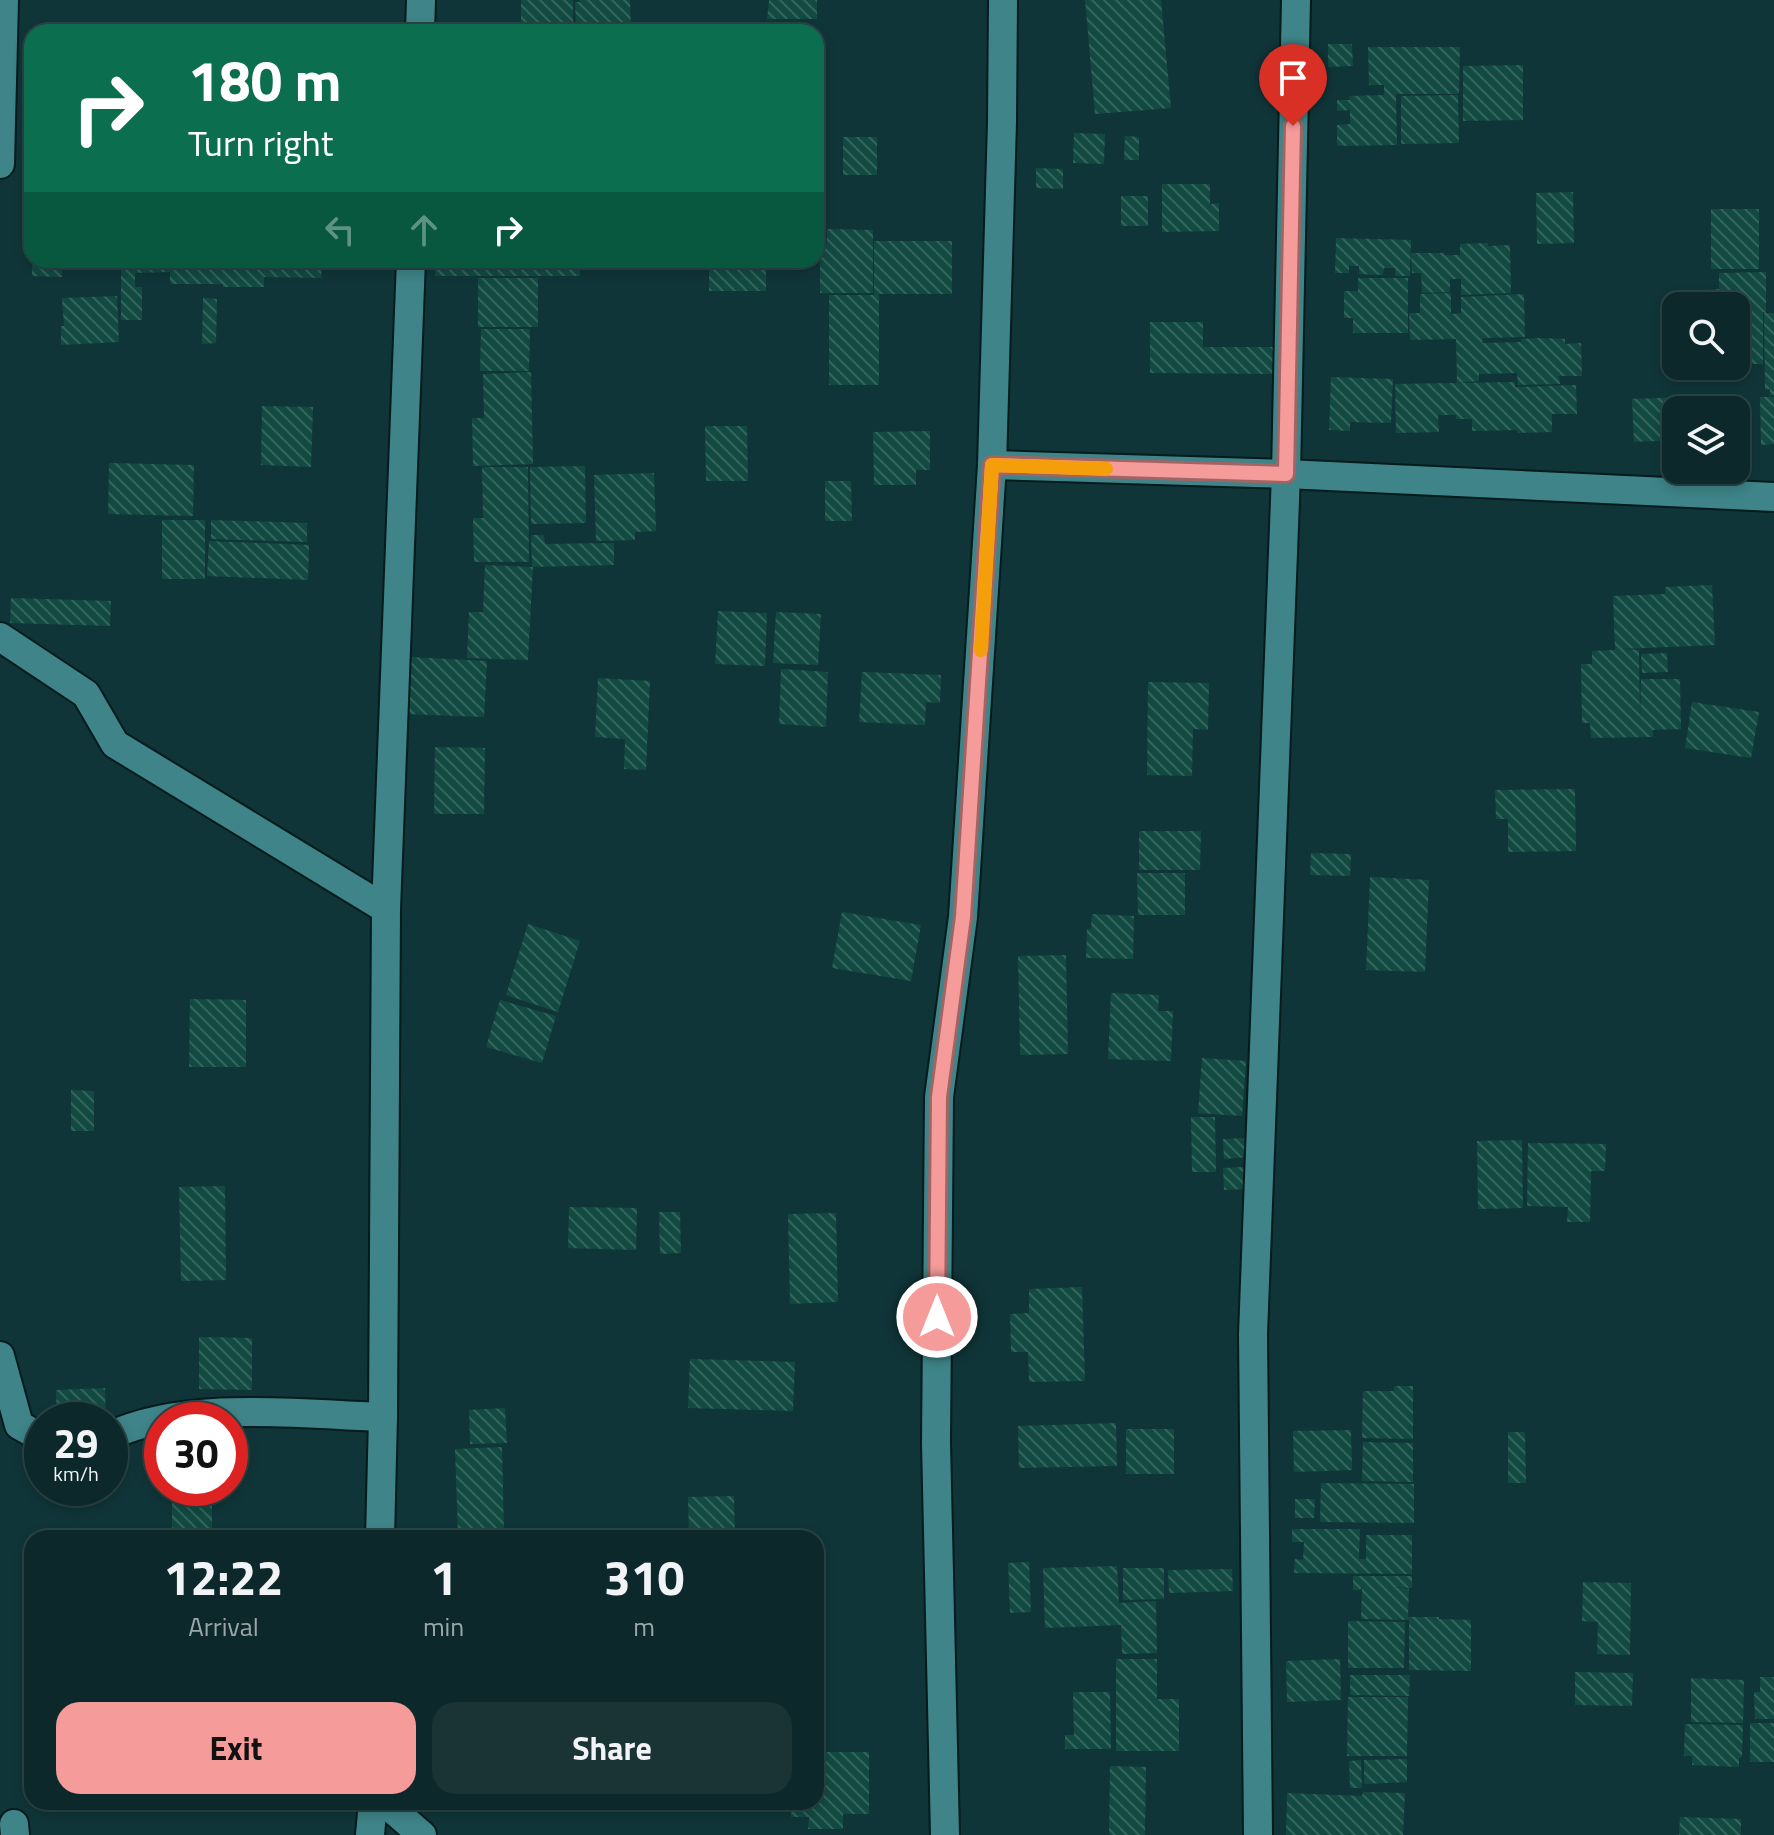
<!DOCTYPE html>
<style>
body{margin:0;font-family:"Titillium Web",sans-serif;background:#1a3436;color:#f1f3f6;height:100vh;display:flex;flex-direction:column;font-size:30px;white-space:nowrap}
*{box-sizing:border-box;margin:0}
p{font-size:26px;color:#9aa6a8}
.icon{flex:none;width:44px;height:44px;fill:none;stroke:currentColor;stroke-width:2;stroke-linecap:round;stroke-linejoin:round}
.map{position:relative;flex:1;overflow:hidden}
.panel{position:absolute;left:24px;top:1530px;width:800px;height:280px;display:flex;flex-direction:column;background:#0c282a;border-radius:24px;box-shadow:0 4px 12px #0003,0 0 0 2px #2c4447}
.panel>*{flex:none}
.banner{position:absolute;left:24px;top:24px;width:800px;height:244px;border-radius:24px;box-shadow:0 4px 12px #0003,0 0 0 2px #2c4447;background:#0b6e4f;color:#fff;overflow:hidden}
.buttons{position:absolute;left:1662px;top:292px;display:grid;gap:16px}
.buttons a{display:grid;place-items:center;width:88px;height:88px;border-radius:16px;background:#0c282a;box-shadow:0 4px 12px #0003,0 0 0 2px #2c4447;font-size:40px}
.speed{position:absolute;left:24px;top:1402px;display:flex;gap:16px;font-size:40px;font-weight:700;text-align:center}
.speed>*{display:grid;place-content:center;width:104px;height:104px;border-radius:50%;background:#0c282a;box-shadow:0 4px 12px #0003,0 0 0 2px #2c4447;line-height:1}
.speed small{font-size:20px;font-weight:400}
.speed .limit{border:12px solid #d22;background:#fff;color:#111}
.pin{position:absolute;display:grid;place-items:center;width:68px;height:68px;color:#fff;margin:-82px -34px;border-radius:50% 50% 50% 0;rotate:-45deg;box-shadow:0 0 8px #0007}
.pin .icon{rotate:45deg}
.me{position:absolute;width:88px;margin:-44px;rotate:0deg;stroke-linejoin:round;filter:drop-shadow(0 0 6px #0008)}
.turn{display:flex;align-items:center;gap:28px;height:168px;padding:0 32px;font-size:36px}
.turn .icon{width:104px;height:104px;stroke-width:2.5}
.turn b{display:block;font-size:56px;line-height:68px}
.lanes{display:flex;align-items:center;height:76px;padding:0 32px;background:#0003;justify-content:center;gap:40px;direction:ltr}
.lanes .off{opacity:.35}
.eta{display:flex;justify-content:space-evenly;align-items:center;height:136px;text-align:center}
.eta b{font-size:48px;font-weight:700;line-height:56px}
.cta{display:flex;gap:16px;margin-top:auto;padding:16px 32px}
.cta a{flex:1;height:92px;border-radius:24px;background:#f59b9a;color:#111;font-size:32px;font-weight:700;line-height:92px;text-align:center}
.cta a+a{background:#1a3436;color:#f1f3f6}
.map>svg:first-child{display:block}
.building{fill:url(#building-back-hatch)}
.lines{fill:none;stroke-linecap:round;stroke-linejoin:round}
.minor-casing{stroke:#051b1c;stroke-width:32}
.minor{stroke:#3e8488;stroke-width:28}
.route-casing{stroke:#9f6564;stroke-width:20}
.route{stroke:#f59b9a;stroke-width:14}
.slow{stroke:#f59e0b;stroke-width:14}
</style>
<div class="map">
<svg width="1774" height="1835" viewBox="0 0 1774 1835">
<defs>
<pattern id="building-back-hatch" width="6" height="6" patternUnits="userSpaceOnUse" patternTransform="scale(2)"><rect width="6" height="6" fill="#124a42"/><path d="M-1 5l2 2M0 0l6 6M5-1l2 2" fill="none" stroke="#33645d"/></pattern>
</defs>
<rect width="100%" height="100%" fill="#103538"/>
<g class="building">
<rect x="521" y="0" width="52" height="32"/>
<path d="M580,0H630L631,32H576L575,2H580Z"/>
<path d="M769,0H817V19H767Z"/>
<path d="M1085,0H1161L1171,108L1095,114Z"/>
<path d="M1328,44H1352L1353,66L1328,67Z"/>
<path d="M1368,47H1460L1459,94H1396L1397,145L1337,146V125L1350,124V110L1337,111V100H1350L1349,96L1384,95V85H1369Z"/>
<path d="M1523,65V120L1463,121V66Z"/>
<path d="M1458,95L1459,143L1401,144V96Z"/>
<path d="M1074,133L1105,134L1104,164L1073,163Z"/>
<path d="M1125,136L1139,137V160H1124Z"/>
<rect x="843" y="137" width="34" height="38"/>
<path d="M1036,168L1063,169V189L1036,188Z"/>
<path d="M1162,184H1210V204L1219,203V231L1162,232Z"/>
<path d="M1573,192L1574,243L1537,244L1536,193Z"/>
<rect x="1121" y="196" width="27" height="30"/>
<rect x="1711" y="209" width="48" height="60"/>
<path d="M827,229L873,230V293H820V244H827Z"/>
<path d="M1336,238L1411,240L1410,276H1395V268H1384L1383,275L1359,274V266H1349V273H1335Z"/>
<path d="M874,241H952V294H879V385H829V295H874Z"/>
<path d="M1488,243V246L1510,245L1511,293L1461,295V279H1450V292L1422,293L1421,273H1412L1411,253H1444V255H1460V244Z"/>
<path d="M32,260H62V277L32,276Z"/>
<path d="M121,260H223L224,268V260H322L321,278L264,277V287H223V284H170V272L135,273V287H142V320H121Z"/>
<rect x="435" y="260" width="145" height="16"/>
<rect x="709" y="260" width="57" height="31"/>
<path d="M1766,272V313L1763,312V364H1736V306H1706V290L1719,289V273Z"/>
<rect x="478" y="278" width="60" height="49"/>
<path d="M1358,278H1408V333H1353V318H1344V291H1358Z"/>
<path d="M1451,293V314L1461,313V297L1524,294L1525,337L1483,338L1482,343L1521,342V339L1541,338L1565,339V344L1581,343L1582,376H1559L1560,384L1518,385L1517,373L1479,374V381L1457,383L1456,339L1410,340L1409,313H1420V294Z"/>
<path d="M117,296L119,342L61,345V326H64L62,298Z"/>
<path d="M203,298L217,299L216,343L202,344Z"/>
<path d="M1764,313H1774V395L1770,396V389L1765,390Z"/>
<path d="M1150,322H1203V347H1274V374L1150,373Z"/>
<path d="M481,329H530L529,371H480Z"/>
<path d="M531,372L533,464L473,466L472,418H484L483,374Z"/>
<path d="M1331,377L1393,379L1391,423L1350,422V431L1329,430Z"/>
<path d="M1515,382V387L1576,385L1577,414H1552V432L1517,433V430L1472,431V419H1456V415H1438L1439,432L1396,433L1395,384Z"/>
<path d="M1681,397V410H1676V440L1634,442L1632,399Z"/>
<path d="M1760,397H1774V444L1761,445Z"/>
<path d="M262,406L313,407L311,467L261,465Z"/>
<path d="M705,426H747L748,481H706Z"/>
<path d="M930,431V470H916V485H874L873,432Z"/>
<path d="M109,463L194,465L193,516L108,514Z"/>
<path d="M585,466L586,523L531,524L530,467Z"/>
<path d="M482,467H528L529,562H474L473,518H483Z"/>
<path d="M654,473L656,531L635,532V540L596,541L594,475Z"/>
<path d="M825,481H851L852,521H825Z"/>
<rect x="162" y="520" width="43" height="59"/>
<path d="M211,520L307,523V542L211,539Z"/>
<path d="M531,535H544L545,544L614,543V565L533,567L528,660L467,658L469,612H483L485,565L532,567Z"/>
<path d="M209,541L309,545L308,580L207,576Z"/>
<path d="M1712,585L1715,645L1621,649L1639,650L1640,724L1641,679H1680L1681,729L1653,730V737L1591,738L1590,723H1582L1581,664H1592V651L1615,650L1613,596L1665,594V587Z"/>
<path d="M11,598L111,601L110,626L10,623Z"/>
<path d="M718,611L767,613L765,666L715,664Z"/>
<path d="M776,612L821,614L818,665L773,663Z"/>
<path d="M1667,653L1668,672L1642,673L1641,654Z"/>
<path d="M410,657L487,661L484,717L407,714Z"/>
<path d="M781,669L828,672L826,727L779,724Z"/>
<path d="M862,672L941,675L940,703L926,702L925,725L859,722Z"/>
<path d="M598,678L650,681L646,770L624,769L625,739L595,737Z"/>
<path d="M1148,682L1209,683L1208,730L1193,729L1192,776L1147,775Z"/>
<path d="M1692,702L1759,712L1751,758L1685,748Z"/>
<path d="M435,747L485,748L484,814H434Z"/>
<path d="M1575,789L1576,851L1508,852V819H1496L1495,790Z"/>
<path d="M1139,831H1201L1200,870H1139Z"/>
<path d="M1311,853L1351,854L1350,876L1310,875Z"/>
<path d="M1137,873H1185V915H1138Z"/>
<path d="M1370,877L1429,880L1425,972L1366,970Z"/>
<path d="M842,912L921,925L911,981L832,968Z"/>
<path d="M1092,914L1134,916L1133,959L1086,958L1087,929H1091Z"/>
<path d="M528,924L580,941L558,1012L506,995Z"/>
<path d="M1066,955L1068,1054L1020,1055L1018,956Z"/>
<path d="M1111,993L1159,995L1158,1011H1173L1171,1061L1108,1059Z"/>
<path d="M190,999L246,1000V1067H189Z"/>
<path d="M500,1000L556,1016L542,1063L486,1047Z"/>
<path d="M1202,1058L1246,1061L1242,1116L1198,1113Z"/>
<path d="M71,1090L94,1091V1131H71Z"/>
<path d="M1191,1117H1215L1216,1172H1192Z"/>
<path d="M1246,1138L1247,1157L1224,1159L1223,1139Z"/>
<path d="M1522,1140L1523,1208L1478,1209L1477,1141Z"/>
<path d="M1528,1143L1606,1144L1605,1171H1591L1590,1222H1567L1568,1207L1527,1206Z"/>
<path d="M1244,1167L1246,1189L1224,1190L1223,1168Z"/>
<path d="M225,1186L226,1280L181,1281L179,1187Z"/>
<path d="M569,1207L637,1208L636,1250L568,1248Z"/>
<path d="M659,1212H680L681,1253L660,1254Z"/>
<path d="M836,1213L838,1302L790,1304L788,1214Z"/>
<path d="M1082,1287L1085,1381L1029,1382L1028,1352H1011L1010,1314L1029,1313V1289Z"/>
<path d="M199,1337L252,1338V1390L199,1389Z"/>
<path d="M690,1359L795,1362L793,1411L688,1408Z"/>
<path d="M1394,1386H1413V1439L1362,1438L1363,1391H1394Z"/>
<path d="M105,1388L106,1420H57L56,1390Z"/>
<path d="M505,1408L507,1443L470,1444L469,1410Z"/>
<path d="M1116,1423L1117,1466L1019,1468L1018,1426Z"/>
<rect x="1126" y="1429" width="48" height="45"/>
<path d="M1351,1430L1352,1470L1294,1472L1293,1431Z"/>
<path d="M1508,1432H1525L1526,1483H1508Z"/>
<path d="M1363,1442L1413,1443V1482L1362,1481Z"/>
<path d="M502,1447L504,1534L458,1535L455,1449Z"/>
<path d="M1321,1483L1414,1484V1523L1320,1522Z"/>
<path d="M172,1488H212V1532H226V1538H172Z"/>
<path d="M734,1496L735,1538H689L688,1497Z"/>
<path d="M1295,1499H1315L1314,1518H1295Z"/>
<path d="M1292,1529H1360L1359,1559H1366V1535H1412V1574L1294,1573L1295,1559L1303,1560L1304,1542H1292Z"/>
<path d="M294,1531V1538H231V1533Z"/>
<path d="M1029,1562L1031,1612L1010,1613L1008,1563Z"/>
<path d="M1117,1566L1119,1603L1156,1601L1157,1653L1122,1654L1121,1625L1045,1628L1043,1568Z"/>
<path d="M1123,1568H1164V1599L1123,1600Z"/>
<path d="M1232,1569L1233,1591L1169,1593L1168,1570Z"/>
<path d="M1353,1576H1412V1588L1393,1587L1409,1589L1408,1617H1439V1619L1471,1620V1671L1409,1670V1620L1361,1619L1362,1587L1360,1590H1353Z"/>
<path d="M1583,1582L1631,1583L1630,1655L1597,1654L1598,1622L1582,1621Z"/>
<path d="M1348,1621L1405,1622L1404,1668H1348Z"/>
<path d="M1116,1659H1157V1699H1179V1751H1116Z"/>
<path d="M1340,1659L1341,1700L1287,1702L1286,1661Z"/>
<path d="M1575,1672L1633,1673L1632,1706L1575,1705Z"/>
<path d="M1350,1675H1410L1409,1696L1350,1695Z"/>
<path d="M1760,1677H1774V1719H1755L1754,1692H1760Z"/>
<path d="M1691,1678L1744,1680L1743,1723L1691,1722Z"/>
<path d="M1073,1692H1110L1111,1749H1065V1735H1074Z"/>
<path d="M1348,1697H1408L1407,1756H1347Z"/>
<rect x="1750" y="1723" width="24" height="39"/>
<path d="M1685,1724L1743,1725L1742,1757L1739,1758V1767L1692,1765V1756H1684Z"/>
<path d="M816,1752H869V1814H843V1829H808L809,1817H791V1802H816Z"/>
<path d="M1407,1759V1782L1366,1784L1364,1783V1760Z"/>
<path d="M1361,1760L1362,1788H1350L1349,1761Z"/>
<path d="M1110,1766L1146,1767L1145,1835H1109Z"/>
<path d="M1363,1792L1405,1793L1403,1835H1286L1287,1793L1362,1796Z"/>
<path d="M1680,1817L1741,1819V1835H1679Z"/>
</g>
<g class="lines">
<g class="minor-casing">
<g id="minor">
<path d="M420,32L421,0"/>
<path d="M0,164L4,0"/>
<path d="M992,465L1286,474L1774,497"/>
<path d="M0,637L86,694L115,744L386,909"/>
<path d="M0,1356L19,1425L42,1438"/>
<path d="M110,1436C186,1400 300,1414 383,1417"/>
<path d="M380,1538L383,1417L386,909L411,260"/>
<path d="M384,1802L422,1835"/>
<path d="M14,1824L15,1835"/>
<path d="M370,1835L373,1802"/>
<path d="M945,1835L936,1443L939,1097L963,917L992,465L1002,122L1003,0"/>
<path d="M1258,1835L1253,1334L1286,474L1296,0"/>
</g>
</g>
<use href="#minor" class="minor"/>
</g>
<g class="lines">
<g class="route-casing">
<path id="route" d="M937,1317L939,1097L963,917L992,465L1286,474L1293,126"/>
</g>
<use href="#route" class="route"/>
<path class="slow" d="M981,650L992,465L1106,469"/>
</g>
</svg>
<div class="buttons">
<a><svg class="icon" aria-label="search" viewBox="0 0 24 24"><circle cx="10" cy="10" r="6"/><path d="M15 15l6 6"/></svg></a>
<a><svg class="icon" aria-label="layers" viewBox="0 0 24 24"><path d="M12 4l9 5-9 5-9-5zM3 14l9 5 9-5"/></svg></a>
</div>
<div class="speed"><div>29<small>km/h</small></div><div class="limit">30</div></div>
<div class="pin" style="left:1293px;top:126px;background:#d93025"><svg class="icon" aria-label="arrive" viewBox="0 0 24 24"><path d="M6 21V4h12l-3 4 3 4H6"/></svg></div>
<svg class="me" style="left:937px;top:1317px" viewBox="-20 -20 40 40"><circle r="17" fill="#f59b9a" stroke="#fff" stroke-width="3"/><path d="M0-11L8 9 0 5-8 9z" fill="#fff"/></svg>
<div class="banner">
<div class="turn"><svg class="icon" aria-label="right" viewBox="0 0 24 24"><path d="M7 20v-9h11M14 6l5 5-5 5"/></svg><div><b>180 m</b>Turn right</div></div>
<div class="lanes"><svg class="icon off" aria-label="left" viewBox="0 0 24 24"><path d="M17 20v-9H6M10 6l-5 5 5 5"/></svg><svg class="icon off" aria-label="ahead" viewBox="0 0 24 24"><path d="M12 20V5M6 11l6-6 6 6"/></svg><svg class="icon" aria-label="right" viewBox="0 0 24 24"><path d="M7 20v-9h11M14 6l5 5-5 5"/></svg></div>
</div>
<section class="panel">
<div class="eta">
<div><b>12:22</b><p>Arrival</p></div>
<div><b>1</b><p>min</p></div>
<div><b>310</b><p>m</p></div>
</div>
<div class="cta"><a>Exit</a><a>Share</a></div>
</section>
</div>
